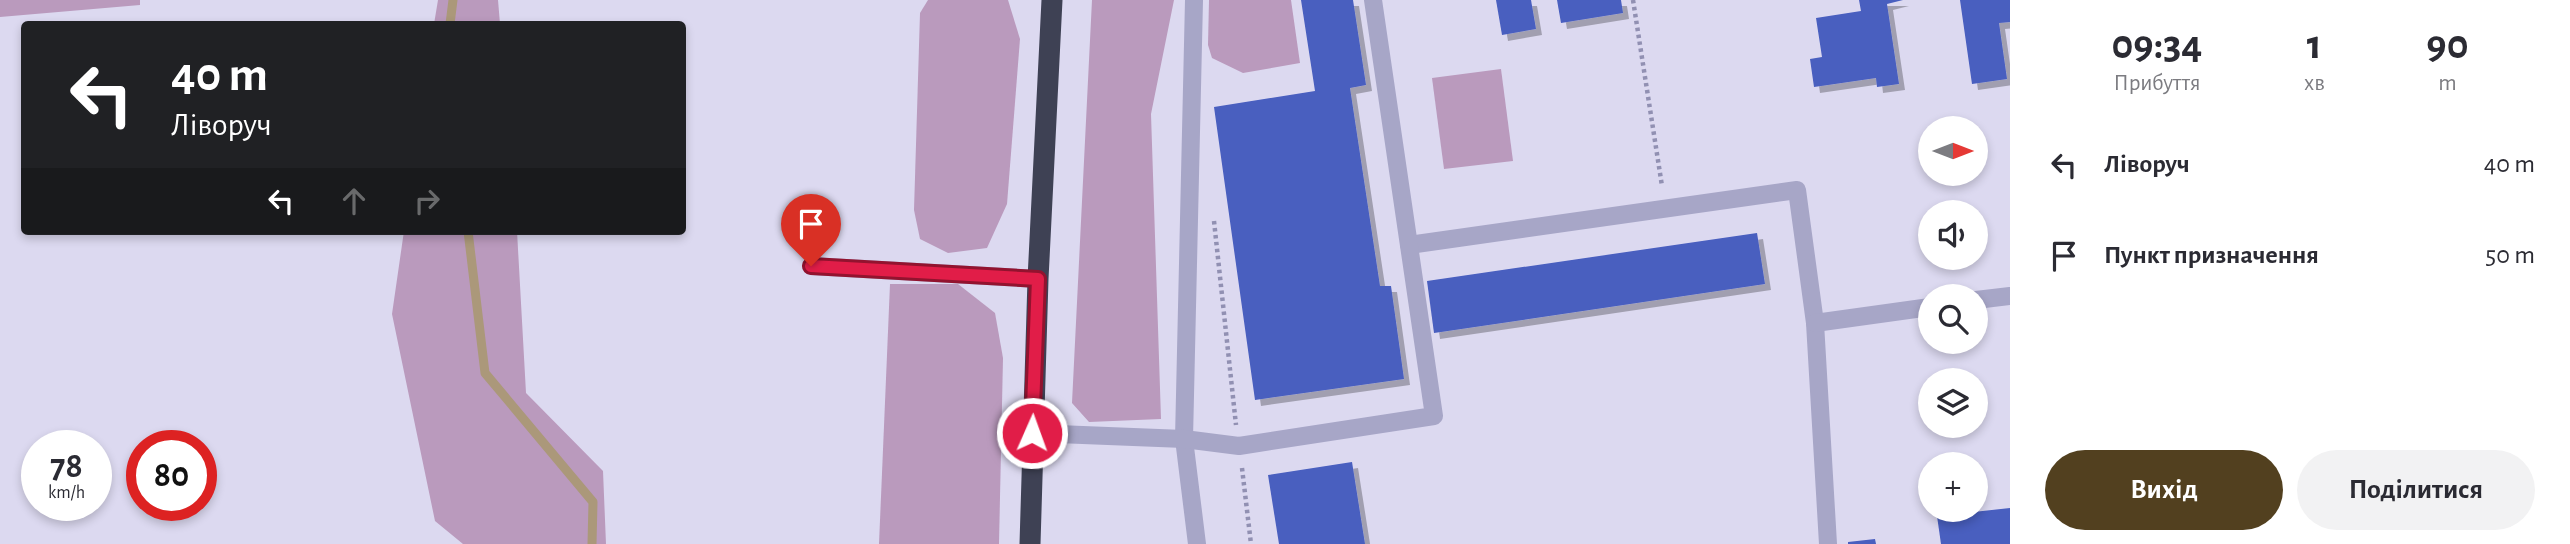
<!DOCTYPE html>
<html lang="uk">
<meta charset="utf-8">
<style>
body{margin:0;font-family:"Alegreya Sans",sans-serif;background:#f2f2f3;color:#2b2b33;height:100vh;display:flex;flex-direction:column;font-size:26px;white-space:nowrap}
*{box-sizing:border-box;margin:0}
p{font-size:23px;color:#7c7c81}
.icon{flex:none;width:38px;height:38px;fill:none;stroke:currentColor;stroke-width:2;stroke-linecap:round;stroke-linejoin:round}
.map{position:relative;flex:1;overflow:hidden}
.panel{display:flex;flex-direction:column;background:#fff;width:560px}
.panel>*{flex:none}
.top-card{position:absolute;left:21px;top:21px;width:665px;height:214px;border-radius:7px;box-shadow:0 4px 10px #0003;background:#202124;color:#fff;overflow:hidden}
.needle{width:46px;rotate:90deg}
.tools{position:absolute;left:1918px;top:116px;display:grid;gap:14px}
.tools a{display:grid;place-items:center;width:70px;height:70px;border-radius:50%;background:#fff;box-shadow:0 4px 10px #0003;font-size:35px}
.speed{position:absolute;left:21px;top:430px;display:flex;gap:14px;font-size:35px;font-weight:700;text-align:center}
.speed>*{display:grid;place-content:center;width:91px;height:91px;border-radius:50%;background:#fff;box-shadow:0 4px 10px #0003;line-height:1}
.speed small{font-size:18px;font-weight:400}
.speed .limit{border:10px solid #d22;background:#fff;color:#111}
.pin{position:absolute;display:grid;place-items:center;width:60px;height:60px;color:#fff;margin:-72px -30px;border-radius:50% 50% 50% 0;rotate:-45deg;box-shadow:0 0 7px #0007}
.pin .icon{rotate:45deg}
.me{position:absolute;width:77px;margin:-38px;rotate:2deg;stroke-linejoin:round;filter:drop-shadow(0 0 5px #0008)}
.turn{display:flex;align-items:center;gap:24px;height:147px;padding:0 35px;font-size:32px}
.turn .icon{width:91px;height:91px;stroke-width:2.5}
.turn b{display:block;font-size:49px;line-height:60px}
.lanes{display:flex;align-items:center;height:66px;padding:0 35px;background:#0003;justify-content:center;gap:35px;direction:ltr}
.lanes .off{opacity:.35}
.eta{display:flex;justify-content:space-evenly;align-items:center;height:119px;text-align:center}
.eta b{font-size:42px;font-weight:700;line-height:49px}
.cta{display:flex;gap:14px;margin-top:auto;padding:14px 35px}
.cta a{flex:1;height:80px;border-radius:42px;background:#52401f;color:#fff;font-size:28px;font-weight:700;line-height:80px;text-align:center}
.cta a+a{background:#f2f2f3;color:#2b2b33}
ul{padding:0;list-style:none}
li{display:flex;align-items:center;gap:21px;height:91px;padding:0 35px}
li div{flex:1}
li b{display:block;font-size:26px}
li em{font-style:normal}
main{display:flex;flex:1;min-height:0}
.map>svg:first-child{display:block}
.green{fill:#ba9abd}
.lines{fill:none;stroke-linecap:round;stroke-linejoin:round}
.stream{stroke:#ab987a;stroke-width:9}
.building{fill:#485ebf;filter:url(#shadow)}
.path{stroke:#9190b2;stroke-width:4.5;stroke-dasharray:3.5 3.5;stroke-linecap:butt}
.lane{stroke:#a7a6c7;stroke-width:18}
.highway{stroke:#3e4154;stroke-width:21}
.route-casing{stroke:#92132f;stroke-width:18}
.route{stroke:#e11d48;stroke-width:12}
</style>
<main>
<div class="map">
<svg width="2010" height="544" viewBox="0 0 2010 544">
<defs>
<filter id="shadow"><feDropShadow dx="6" dy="6" stdDeviation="0" flood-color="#0004"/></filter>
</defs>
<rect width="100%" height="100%" fill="#dcd9f0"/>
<g class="green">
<path d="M0,0H140V5L0,17Z"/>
<path d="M438,0H498L500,24H434Z"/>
<path d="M928,0H1008L1020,39L1007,204L987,248L948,253L920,239L914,210L920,13Z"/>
<path d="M1092,0H1174L1151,114L1161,419L1089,422L1072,403Z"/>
<path d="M1209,0H1291L1300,63L1243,73L1212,58L1208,45Z"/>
<path d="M1501,69L1513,161L1444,169L1432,78Z"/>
<path d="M404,231H517L526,393L603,471L606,544H463L435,521L392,314Z"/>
<path d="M890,284H958L995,313L1003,358L999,544H879Z"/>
</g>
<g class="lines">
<g class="stream">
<path d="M450,24L453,0"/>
<path d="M468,231L485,373L593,502L592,544"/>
</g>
</g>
<g class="building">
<path d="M1301,0H1353L1366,85L1350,88L1380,286H1391L1404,379L1255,400L1214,107L1315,91Z"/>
<path d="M1496,0H1531L1536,29L1502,35Z"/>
<path d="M1557,0H1621L1623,13L1561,23Z"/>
<path d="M1859,0H1903L1887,4L1899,84L1877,87L1876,78L1814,87L1810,59L1822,57L1816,18L1861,11Z"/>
<path d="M1960,0H2010V22L1999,23L2007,79L1972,84Z"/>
<path d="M1757,233L1765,284L1434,333L1427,281Z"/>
<path d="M1352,462L1365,544H1279L1268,475Z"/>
<path d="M2010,508V544H1941L1937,516Z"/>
<path d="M1875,539L1876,544H1848V542Z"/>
</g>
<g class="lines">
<g class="path">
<path d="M1633,0L1662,186"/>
<path d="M1214,221L1236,425"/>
<path d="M1242,468L1251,544"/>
</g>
<g class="lane">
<path d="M1194,0L1184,439L1197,544"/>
<path d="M1409,245L1797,190L1815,323L1828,544"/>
<path d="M811,266L1038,279"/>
<path d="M1976,300L2010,296"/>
<path d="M1815,323L1930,307"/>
<path d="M1032,433L1184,439L1239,446L1434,416L1373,0"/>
</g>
<path class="highway" d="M1030,544L1038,279L1052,0"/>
</g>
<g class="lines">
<g class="route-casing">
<path id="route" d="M811,266L1038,279L1032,433"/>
</g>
<use href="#route" class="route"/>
</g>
</svg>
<div class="tools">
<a><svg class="needle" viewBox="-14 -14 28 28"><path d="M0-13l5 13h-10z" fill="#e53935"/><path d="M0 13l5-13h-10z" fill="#7c7c81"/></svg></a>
<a><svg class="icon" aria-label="sound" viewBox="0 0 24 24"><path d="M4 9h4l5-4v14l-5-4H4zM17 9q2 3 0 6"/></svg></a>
<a><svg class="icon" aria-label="search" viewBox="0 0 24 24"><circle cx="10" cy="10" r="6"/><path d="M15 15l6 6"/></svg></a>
<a><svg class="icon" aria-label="layers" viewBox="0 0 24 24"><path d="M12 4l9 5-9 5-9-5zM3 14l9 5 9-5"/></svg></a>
<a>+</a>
</div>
<div class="speed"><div>78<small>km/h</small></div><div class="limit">80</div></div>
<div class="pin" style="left:811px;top:266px;background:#d93025"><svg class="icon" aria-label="arrive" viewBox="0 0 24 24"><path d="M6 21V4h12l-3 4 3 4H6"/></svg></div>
<svg class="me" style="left:1032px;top:433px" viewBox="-20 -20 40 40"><circle r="17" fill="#e11d48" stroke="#fff" stroke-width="3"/><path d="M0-11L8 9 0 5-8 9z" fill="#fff"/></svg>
<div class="top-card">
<div class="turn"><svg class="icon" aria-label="left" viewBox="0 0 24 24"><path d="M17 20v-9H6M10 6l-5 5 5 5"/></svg><div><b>40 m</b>Ліворуч</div></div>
<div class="lanes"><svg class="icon" aria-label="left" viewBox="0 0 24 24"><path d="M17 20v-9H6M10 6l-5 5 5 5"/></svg><svg class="icon off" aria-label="ahead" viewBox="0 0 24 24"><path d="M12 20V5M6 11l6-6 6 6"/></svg><svg class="icon off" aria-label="right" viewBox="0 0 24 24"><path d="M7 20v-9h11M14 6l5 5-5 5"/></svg></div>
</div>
</div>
<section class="panel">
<div class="eta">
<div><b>09:34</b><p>Прибуття</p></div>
<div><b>1</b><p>хв</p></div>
<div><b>90</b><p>m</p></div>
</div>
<ul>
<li><svg class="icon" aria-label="left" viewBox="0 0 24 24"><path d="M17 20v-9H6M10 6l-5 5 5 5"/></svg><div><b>Ліворуч</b></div><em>40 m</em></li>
<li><svg class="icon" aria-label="arrive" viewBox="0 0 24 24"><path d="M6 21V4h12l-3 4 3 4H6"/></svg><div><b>Пункт призначення</b></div><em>50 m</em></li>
</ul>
<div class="cta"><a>Вихід</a><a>Поділитися</a></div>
</section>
</main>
